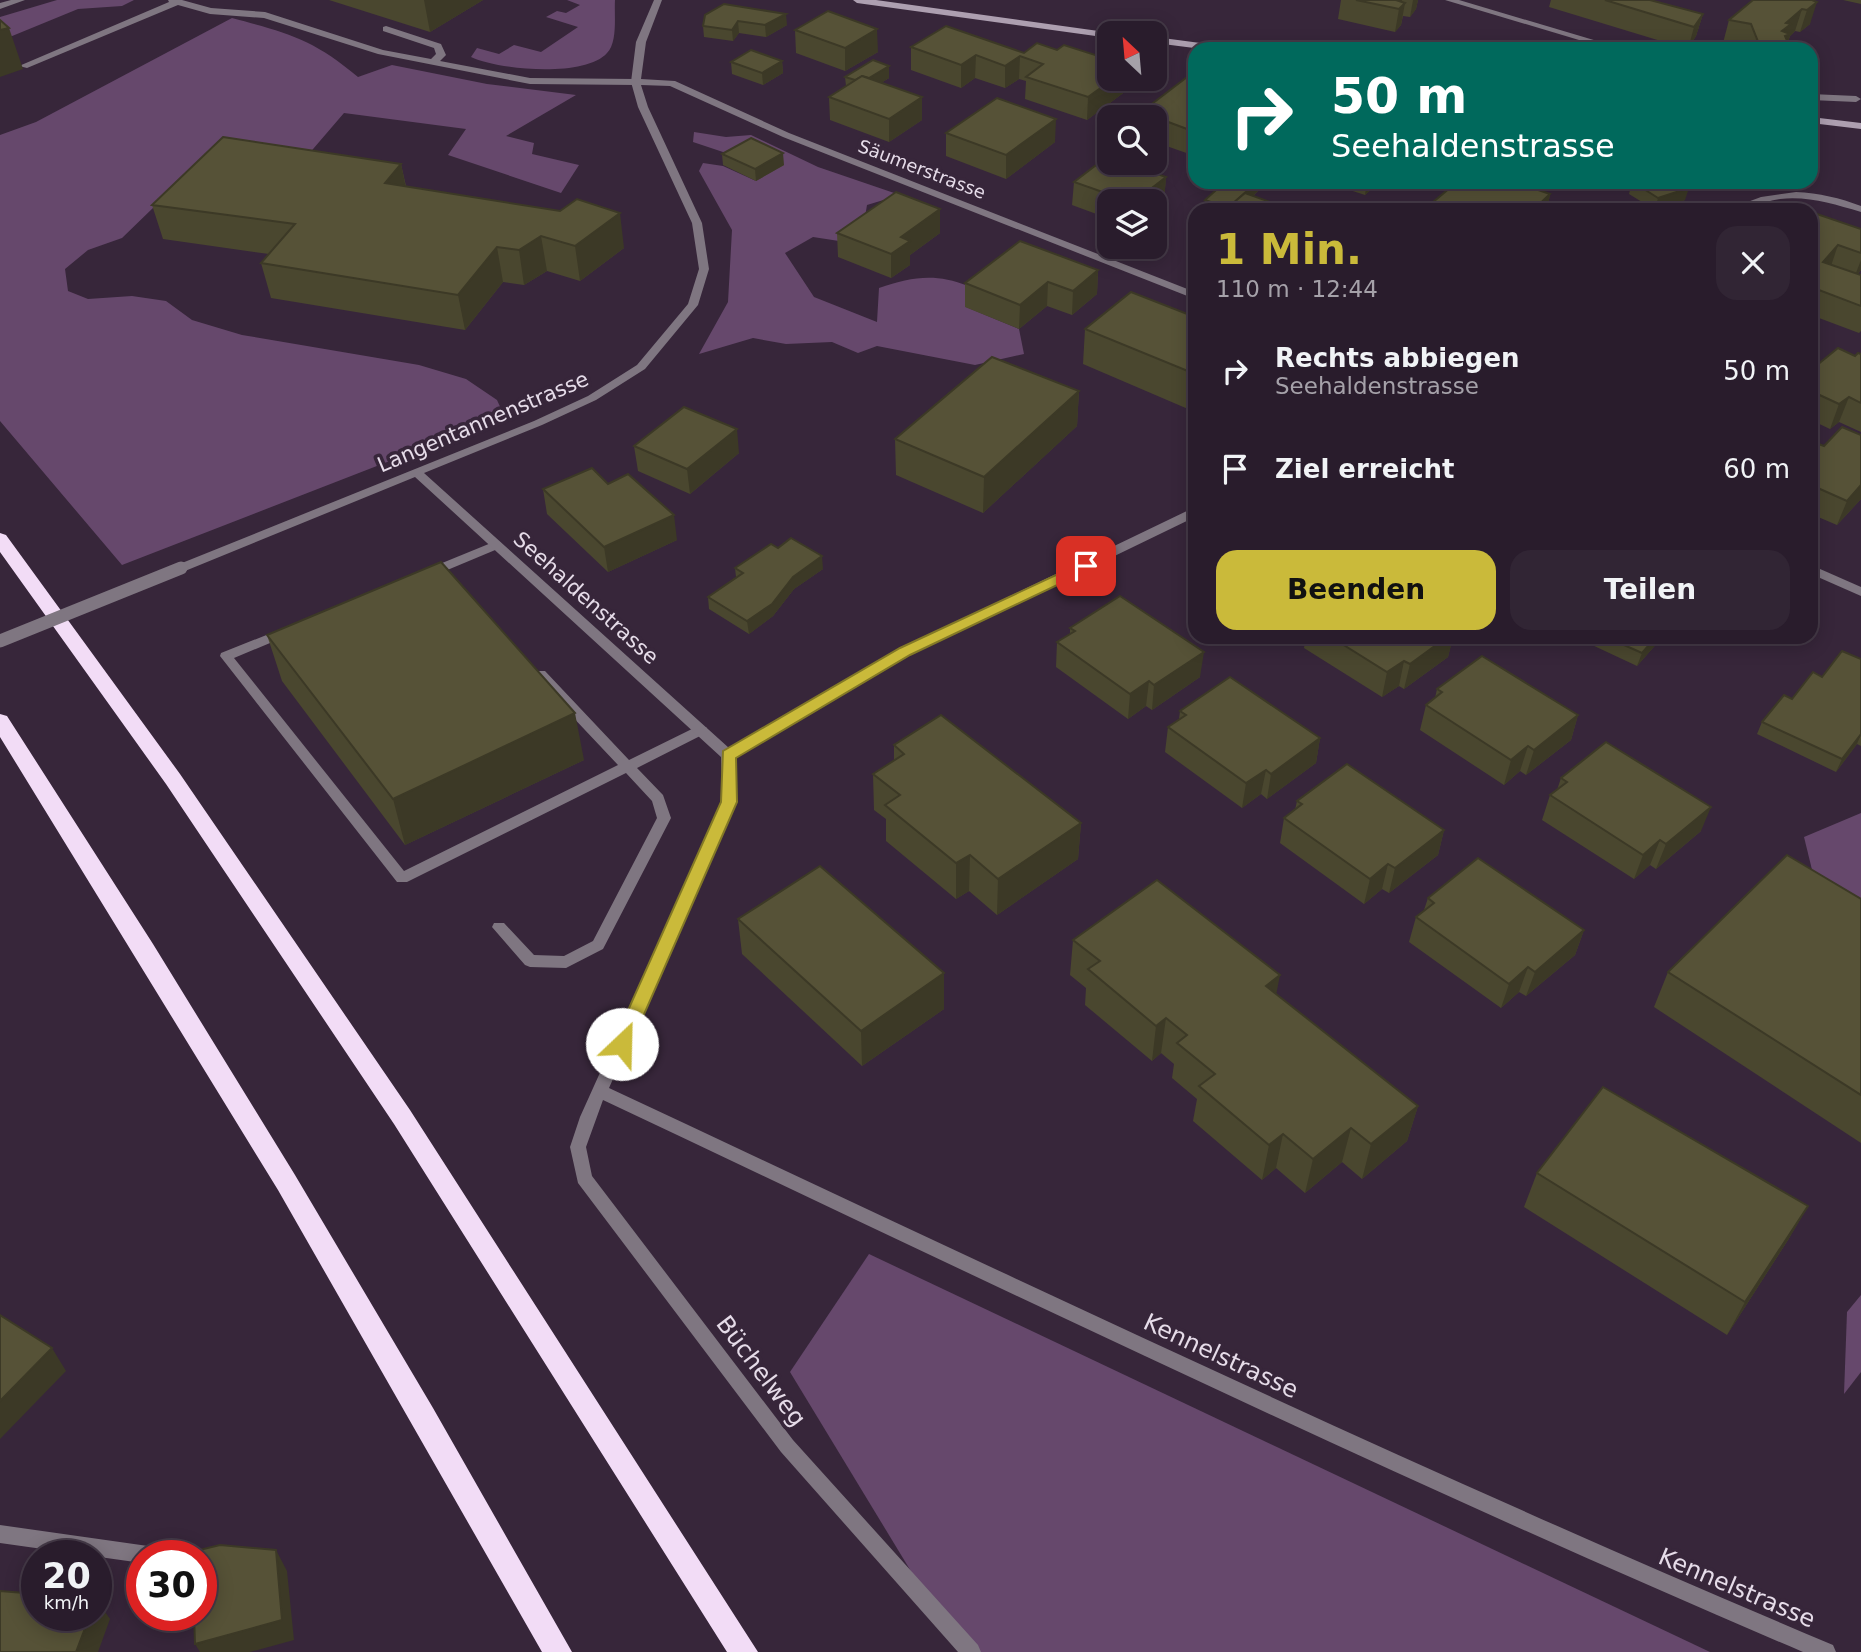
<!DOCTYPE html>
<html lang="de">
<meta charset="utf-8">
<style>
body{margin:0;font-family:"DejaVu Sans",sans-serif;background:#312534;color:#f1f3f6;height:100vh;display:flex;flex-direction:column;font-size:26px;white-space:nowrap}
*{box-sizing:border-box;margin:0}
p{font-size:23px;color:#a5a1a9}
.icon{flex:none;width:38px;height:38px;fill:none;stroke:currentColor;stroke-width:2;stroke-linecap:round;stroke-linejoin:round}
.map{position:relative;flex:1;overflow:hidden}
.details{position:absolute;left:1188px;top:203px;width:630px;height:441px;display:flex;flex-direction:column;background:#291c2c;border-radius:21px;box-shadow:0 4px 18px #0003,0 0 0 2px #453a48}
.details>*{flex:none}
.hud{position:absolute;left:1188px;top:42px;width:630px;height:147px;border-radius:21px;box-shadow:0 4px 18px #0003,0 0 0 2px #453a48;background:#00695c;color:#fff;overflow:hidden}
.needle{width:46px;rotate:334deg}
.fabs{position:absolute;left:1097px;top:21px;display:grid;gap:14px}
.fabs a{display:grid;place-items:center;width:70px;height:70px;border-radius:14px;background:#291c2c;box-shadow:0 4px 18px #0003,0 0 0 2px #453a48;font-size:35px}
.speed{position:absolute;left:21px;top:1540px;display:flex;gap:14px;font-size:35px;font-weight:700;text-align:center}
.speed>*{display:grid;place-content:center;width:91px;height:91px;border-radius:50%;background:#291c2c;box-shadow:0 4px 18px #0003,0 0 0 2px #453a48;line-height:1}
.speed small{font-size:18px;font-weight:400}
.speed .limit{border:10px solid #d22;background:#fff;color:#111}
.pin{position:absolute;display:grid;place-items:center;width:60px;height:60px;color:#fff;margin:-30px;border-radius:14px;box-shadow:0 4px 10px #0006}
.me{position:absolute;width:77px;margin:-38px;rotate:24deg;stroke-linejoin:round;filter:drop-shadow(0 0 5px #0008)}
.turn{display:flex;align-items:center;gap:24px;height:147px;padding:0 28px;font-size:32px}
.turn .icon{width:91px;height:91px;stroke-width:2.5}
.turn b{display:block;font-size:49px;line-height:60px}
.round{display:grid;place-items:center;flex:none;width:74px;height:74px;border-radius:21px;background:#312534}
.head{display:flex;align-items:center;justify-content:space-between;height:119px;padding:0 28px}
h1{font-size:42px;font-weight:700;line-height:52px;color:#caba3a}
.button{display:flex;gap:14px;margin-top:auto;padding:14px 28px}
.button a{flex:1;height:80px;border-radius:21px;background:#caba3a;color:#111;font-size:28px;font-weight:700;line-height:80px;text-align:center}
.button a+a{background:#312534;color:#f1f3f6}
ul{padding:0;list-style:none}
li{display:flex;align-items:center;gap:21px;height:98px;padding:0 28px}
li div{flex:1}
li b{display:block;font-size:26px}
li em{font-style:normal}
.map>svg:first-child{display:block}
.green{fill:#66486c}
.lines{fill:none;stroke-linecap:round;stroke-linejoin:round}
.service{fill:#7f7681;fill-rule:evenodd}
.minor{fill:#7f7681;fill-rule:evenodd}
.secondary{fill:#ad9fb0;fill-rule:evenodd}
.motorway{fill:#f2dcf6;fill-rule:evenodd}
.minor-bridge{stroke:#7f7681;stroke-width:13}
.wall{fill:#4a472f}
.shaded-wall{fill:#3c3926}
.building{fill:#565237;stroke:#3c3926;stroke-width:2}
.route{fill:#caba3a;stroke:#837926;stroke-width:2}
.labels{text-anchor:middle;dominant-baseline:central;stroke-width:7;stroke-linejoin:round;paint-order:stroke}
.far-street-label{font-size:18px;fill:#e6dce9;stroke:#37263a}
.street-label{font-size:21px;fill:#e6dce9;stroke:#37263a}
.near-street-label{font-size:24px;fill:#e6dce9;stroke:#37263a}
</style>
<div class="map">
<svg width="1861" height="1652" viewBox="0 0 1861 1652">
<rect width="100%" height="100%" fill="#37263a"/>
<g class="green">
<path d="M57,0H134L122,6L78,9L0,41V17Z"/>
<path d="M567,0H615C614,15 618,42 607,53C585,78 498,70 471,57L477,48L499,54L514,45L541,52L578,27L546,17L557,11L566,13L580,5Z"/>
<path d="M232,18C288,33 313,39 358,77L392,65L487,84L576,95L506,136L534,143L532,154L579,165L561,193L448,155L466,129L344,113L295,170L187,175L122,238L88,250L65,269L68,291L88,299L132,296L166,301L192,320L242,335L419,365L466,379L497,400L502,411L485,424L122,565L0,421V135L36,122Z"/>
<path d="M694,132L726,137L751,135L818,167L900,195L867,205L864,223L839,241L813,237L785,253L814,297L877,322L879,288C912,277 935,273 968,286L966,307L1019,329L1024,354L975,365L877,346L858,353L832,342L786,344L753,338L699,354L728,302L732,230L699,171L703,163L723,166L756,181L738,157L693,142Z"/>
<path d="M1861,813V911L1815,882L1804,837Z"/>
<path d="M869,1254L1710,1652H960L790,1372Z"/>
<path d="M1861,1295V1372L1844,1394L1847,1312Z"/>
</g>
<g class="lines">
<g class="service">
<path d="M11,0H25L0,9V3Z"/>
<path d="M168,0H182L211,8L265,12L383,50L431,59L436,54L434,48L383,31V27L386,26L441,44L446,55L440,61L530,78L636,79L641,82L636,85L530,84L378,54L264,18L210,14L178,5L27,68L19,66L169,2Z"/>
<path d="M496,541L500,542L502,545L500,548L433,576H425L423,573L425,570Z"/>
<path d="M284,628L290,632L289,635L234,658L404,871L618,765L535,677L533,674L535,671H545L629,760L696,727H706L708,730L706,733L637,768L663,795L671,818L603,949L566,968L530,967L525,965L492,927L494,923H504L534,955L564,956L593,941L657,818L652,801L626,773L407,882H397L220,656L221,653Z"/>
</g>
<g class="minor">
<path d="M654,0H662L646,42L641,79L675,81L789,133L1195,292V299L783,137L670,86L641,85L648,107L702,223L709,269L698,305L645,369L596,400L542,425L424,473L729,748L900,649L1191,509L1195,508V517L910,655L735,757L736,802L609,1088C1015,1278 1419,1471 1833,1645L1836,1652H1803C1398,1480 1001,1288 603,1100L586,1147L592,1176L793,1440L978,1645L981,1652H958L781,1452L578,1183L570,1147L580,1117L722,802L721,757L415,477L185,571H177L175,568L177,565L534,421L588,396L637,365L688,304L699,269L692,223L638,107L631,82L636,42Z"/>
<path d="M1445,0H1459L1624,49H1609Z"/>
<path d="M1811,94L1856,96L1861,99L1856,102L1811,100Z"/>
<path d="M1796,192C1819,193 1840,198 1861,206V212C1833,204 1809,196 1780,199C1761,202 1745,210 1726,210L1761,197Z"/>
<path d="M1811,565L1861,587V596L1811,574Z"/>
<path d="M0,1525L155,1547L162,1550L164,1556H142V1563L0,1543Z"/>
</g>
<g class="secondary">
<path d="M853,0H876L1113,33H1110V38L857,3Z"/>
<path d="M1155,37L1223,46L1228,49H1202L1155,43Z"/>
<path d="M1811,117L1861,123V129L1811,123Z"/>
</g>
<g class="motorway">
<path d="M0,533L6,535L180,774L410,1110L758,1652H727L394,1124L166,784L0,552Z"/>
<path d="M0,714L7,716L153,944L295,1175L433,1408L572,1652H542L278,1190L0,737Z"/>
</g>
<path class="minor-bridge" d="M0,641L181,568"/>
</g>
<g class="wall">
<path d="M329,0H483L430,32Z"/>
<path d="M1341,0H1418L1416,9L1410,17L1403,16L1401,25L1395,32L1338,19Z"/>
<path d="M1551,0H1650L1703,14L1696,36L1688,49H1687L1549,7Z"/>
<path d="M1812,0L1810,24L1800,32L1795,31L1790,36L1788,42L1789,45L1788,49H1745L1744,47L1723,43L1729,20L1776,1Z"/>
<path d="M1843,0H1861V4Z"/>
<path d="M724,4L787,25L766,37L739,33L733,41L704,37L703,26Z"/>
<path d="M795,30L878,52L845,71L796,53Z"/>
<path d="M911,47L1024,53L1110,79H1134V85L1087,120L1025,99L1026,81L1019,79L1005,88L975,78L961,88L911,70Z"/>
<path d="M782,61L783,73L763,85L732,74L731,62Z"/>
<path d="M1195,71V156L1155,142V117H1140V113Z"/>
<path d="M845,77L889,78L881,83L922,97V120L889,142L830,120L829,97L846,86Z"/>
<path d="M946,133L1055,142L1006,179L946,156Z"/>
<path d="M722,154L784,165L756,181L723,165Z"/>
<path d="M401,164L406,186L624,248L580,281L547,271L524,285L503,282L465,330L271,298L261,263L269,254L163,239L152,205Z"/>
<path d="M1166,177L1164,201H1110V219L1072,205L1074,182Z"/>
<path d="M1325,182H1388L1382,188L1375,186L1365,195Z"/>
<path d="M1632,182L1685,200L1655,210L1629,194Z"/>
<path d="M1259,190L1253,196L1292,210H1204L1205,200Z"/>
<path d="M1550,194L1547,210H1431L1432,203Z"/>
<path d="M1811,212L1861,229V270L1858,274L1861,275V331L1859,333L1811,315Z"/>
<path d="M837,233H940L910,255V265L891,278L838,257Z"/>
<path d="M1098,270L1097,294L1072,315L1047,306L1019,329L965,307V283Z"/>
<path d="M1195,317V412L1083,364L1085,329Z"/>
<path d="M1861,354V432L1839,422L1830,429L1811,420V370Z"/>
<path d="M1079,391L1077,426L983,513L896,475L895,439Z"/>
<path d="M1811,441L1824,446L1861,499L1837,525L1811,514Z"/>
<path d="M634,446L739,453L690,494L638,471Z"/>
<path d="M543,489L677,540L608,572L547,514Z"/>
<path d="M735,568L823,569L794,589L773,616L749,634L709,609L708,597L736,577Z"/>
<path d="M1070,628L1200,677L1152,710L1146,706L1128,719L1056,667L1057,642L1070,634Z"/>
<path d="M267,635L584,760L405,845L282,681Z"/>
<path d="M1306,637H1453L1448,657L1404,689L1399,686L1382,697L1304,648Z"/>
<path d="M1575,637H1674L1667,645L1659,641L1637,666Z"/>
<path d="M1861,659V746L1857,744L1836,772L1757,734L1762,722L1792,699L1822,677Z"/>
<path d="M1437,689L1578,715L1571,740L1526,775L1520,771L1504,785L1420,730L1426,705L1435,698Z"/>
<path d="M1180,711L1320,738L1316,763L1267,799L1261,794L1242,808L1165,752L1168,727L1179,719Z"/>
<path d="M894,745L1081,823L1078,859L997,915L969,891L956,899L886,841V819L874,810L873,774L894,760Z"/>
<path d="M1561,778L1701,831L1656,869L1650,865L1634,879L1542,820L1550,795L1557,790Z"/>
<path d="M1297,801L1444,830L1438,855L1389,893L1382,889L1364,904L1280,843L1284,818L1295,810Z"/>
<path d="M1428,898L1584,930L1575,955L1526,996L1519,992L1501,1008L1409,942L1416,917L1424,910Z"/>
<path d="M1861,899V1143L1654,1007L1668,972Z"/>
<path d="M738,919L944,973V1009L862,1066L742,954Z"/>
<path d="M1073,940L1276,994L1418,1106L1407,1141L1362,1179L1342,1162L1305,1193L1276,1168L1262,1180L1193,1121L1197,1099L1172,1078L1174,1064L1161,1053L1152,1061L1085,1005L1086,988L1070,975Z"/>
<path d="M1537,1173L1808,1206L1788,1240L1727,1335L1524,1207Z"/>
</g>
<g class="shaded-wall">
<path d="M424,0H483L430,32Z"/>
<path d="M1396,0H1402L1400,8L1405,3L1401,25L1395,32L1399,9Z"/>
<path d="M1413,0H1418L1416,9L1410,17Z"/>
<path d="M1817,2L1810,24L1800,32L1807,10Z"/>
<path d="M1802,9L1795,31L1790,36L1787,45L1782,31L1786,23Z"/>
<path d="M786,14L787,25L766,37L765,25Z"/>
<path d="M1703,14L1696,36L1688,49L1694,27Z"/>
<path d="M738,21L739,33L733,41L732,30Z"/>
<path d="M9,28L23,69L0,77V30Z"/>
<path d="M877,29L878,52L845,71V48Z"/>
<path d="M976,55L975,78L961,88V65Z"/>
<path d="M1020,56L1019,79L1005,88V66Z"/>
<path d="M782,61L783,73L763,85L762,73Z"/>
<path d="M889,66V78L862,95V83Z"/>
<path d="M1113,79H1134V85L1087,120L1088,97Z"/>
<path d="M922,97V120L889,142V119Z"/>
<path d="M1056,119L1055,142L1006,179V155Z"/>
<path d="M783,153L784,165L756,181L755,169Z"/>
<path d="M401,164L408,198L385,183Z"/>
<path d="M1166,177L1164,201L1155,208V201H1135Z"/>
<path d="M1257,182H1260L1259,190L1237,210L1228,208Z"/>
<path d="M1367,182H1376L1375,186L1365,195Z"/>
<path d="M1383,182H1388L1382,188Z"/>
<path d="M1689,188L1685,200L1655,210L1658,198Z"/>
<path d="M1550,194L1547,210H1533Z"/>
<path d="M940,209V233L910,255V265L891,278V254L901,237Z"/>
<path d="M620,213L624,248L580,281L575,246Z"/>
<path d="M541,236L547,271L524,285L519,250Z"/>
<path d="M1838,245L1830,269L1823,262Z"/>
<path d="M497,247L503,282L465,330L458,295Z"/>
<path d="M1861,260V270L1854,278Z"/>
<path d="M1098,270L1097,294L1072,315L1073,291Z"/>
<path d="M1048,282L1047,306L1019,329L1020,305Z"/>
<path d="M1079,391L1077,426L983,513L984,477Z"/>
<path d="M1849,397L1839,422L1830,429L1839,404Z"/>
<path d="M737,429L739,453L690,494L687,469Z"/>
<path d="M1861,485V499L1837,525L1847,501Z"/>
<path d="M674,515L677,540L608,572L604,547Z"/>
<path d="M822,556L823,569L794,589L773,616L749,634L747,621L793,577Z"/>
<path d="M1447,637H1453L1448,657L1404,689L1410,664Z"/>
<path d="M1656,637H1661L1659,641L1637,666L1642,653Z"/>
<path d="M1204,652L1200,677L1152,710L1154,685Z"/>
<path d="M1404,661L1399,686L1382,697L1387,672Z"/>
<path d="M1149,681L1146,706L1128,719L1130,694Z"/>
<path d="M575,713L584,760L405,845L393,799Z"/>
<path d="M1578,715L1571,740L1526,775L1534,750Z"/>
<path d="M1861,734L1857,744L1836,772L1842,759Z"/>
<path d="M1320,738L1316,763L1267,799L1271,774Z"/>
<path d="M1528,746L1520,771L1504,785L1511,760Z"/>
<path d="M1266,770L1261,794L1242,808L1246,783Z"/>
<path d="M1711,807L1701,831L1656,869L1666,844Z"/>
<path d="M1081,823L1078,859L997,915L998,879Z"/>
<path d="M1444,830L1438,855L1389,893L1395,868Z"/>
<path d="M1660,840L1650,865L1634,879L1643,855Z"/>
<path d="M970,855L969,891L956,899V863Z"/>
<path d="M1388,864L1382,889L1364,904L1370,879Z"/>
<path d="M1584,930L1575,955L1526,996L1535,972Z"/>
<path d="M1528,967L1519,992L1501,1008L1509,984Z"/>
<path d="M944,973V1009L862,1066L861,1031Z"/>
<path d="M1280,975L1273,1011L1266,986Z"/>
<path d="M1166,1018L1161,1053L1152,1061L1156,1026Z"/>
<path d="M1418,1106L1407,1141L1362,1179L1371,1144Z"/>
<path d="M1351,1128L1342,1162L1305,1193L1313,1159Z"/>
<path d="M1283,1134L1276,1168L1262,1180L1269,1145Z"/>
<path d="M1808,1206L1788,1240L1727,1335L1745,1302Z"/>
<path d="M52,1348L66,1371L0,1439V1401Z"/>
<path d="M276,1550L287,1571L294,1640L250,1652H200L195,1644Z"/>
<path d="M96,1599L110,1619L98,1652H76L90,1615H96Z"/>
</g>
<g class="building">
<path d="M1356,0H1396L1405,3L1399,9Z"/>
<path d="M1605,0H1650L1703,14L1694,27Z"/>
<path d="M1753,0H1812L1817,2L1807,10L1802,9L1786,23L1791,24L1782,31L1790,34L1785,36L1789,45L1759,44L1751,24L1729,20Z"/>
<path d="M724,4L786,14L765,25L738,21L732,30L703,26L705,15Z"/>
<path d="M828,11L877,29L845,48L795,30Z"/>
<path d="M0,20L9,28L0,30Z"/>
<path d="M946,26L1024,53L1037,43L1057,50L1064,45L1095,55L1101,51L1110,54V79H1113L1088,97L1026,77L1043,64L1020,56L1005,66L976,55L961,65L911,47Z"/>
<path d="M751,50L782,61L762,73L731,62Z"/>
<path d="M873,60L889,66L869,78L862,76L855,80L845,77Z"/>
<path d="M1195,71V132L1155,117L1140,113Z"/>
<path d="M862,76L922,97L889,119L829,97Z"/>
<path d="M997,98L1056,119L1006,155L946,133Z"/>
<path d="M223,137L401,164L385,183L560,211L577,199L620,213L575,246L541,236L519,250L497,247L458,295L261,263L295,224L152,205Z"/>
<path d="M751,138L783,153L755,169L722,154Z"/>
<path d="M1108,156L1110,157V163H1126L1166,177L1135,201H1128L1074,182Z"/>
<path d="M1225,182H1257L1228,208L1205,200Z"/>
<path d="M1457,182H1515L1550,194L1533,210H1507L1504,209L1503,210H1452L1432,203Z"/>
<path d="M1633,182H1680L1689,188L1658,198Z"/>
<path d="M896,192L940,209L901,237L910,241L891,254L837,233Z"/>
<path d="M1245,193L1292,210H1225Z"/>
<path d="M1791,205L1805,210H1787Z"/>
<path d="M1811,212L1861,229V253L1838,245L1823,262L1861,275V306L1811,287V284L1814,282L1811,281Z"/>
<path d="M1020,241L1098,270L1073,291L1048,282L1020,305L965,283Z"/>
<path d="M1131,292L1195,317V374L1085,329Z"/>
<path d="M1838,348L1855,356L1858,353L1861,354V403L1849,397L1839,404L1811,391V370Z"/>
<path d="M992,357L1079,391L984,477L895,439Z"/>
<path d="M684,407L737,429L687,469L634,446Z"/>
<path d="M1842,427L1861,435V485L1847,501L1811,485V441L1824,446Z"/>
<path d="M592,468L608,484L628,474L674,515L604,547L543,489Z"/>
<path d="M791,538L822,556L793,577L772,604L747,621L708,597L743,573L735,568L771,544L778,548Z"/>
<path d="M441,562L575,713L393,799L267,635Z"/>
<path d="M1120,596L1204,652L1154,685L1149,681L1130,694L1057,642L1075,631L1070,628Z"/>
<path d="M1331,637H1447L1410,664L1404,661L1387,672Z"/>
<path d="M1606,637H1656L1642,653Z"/>
<path d="M1842,651L1861,659V734L1842,759L1762,722L1784,695L1792,699L1813,672L1822,677Z"/>
<path d="M1482,656L1578,715L1534,750L1528,746L1511,760L1426,705L1442,692L1437,689Z"/>
<path d="M1230,677L1320,738L1271,774L1266,770L1246,783L1168,727L1186,715L1180,711Z"/>
<path d="M941,715L1081,823L998,879L970,855L956,863L885,805L900,795L873,774L904,754L894,745Z"/>
<path d="M1606,742L1711,807L1666,844L1660,840L1643,855L1550,795L1567,782L1561,778Z"/>
<path d="M1347,764L1444,830L1395,868L1388,864L1370,879L1284,818L1302,804L1297,801Z"/>
<path d="M1787,855L1861,899V1095L1668,972Z"/>
<path d="M1478,858L1584,930L1535,972L1528,967L1509,984L1416,917L1434,903L1428,898Z"/>
<path d="M820,866L944,973L861,1031L738,919Z"/>
<path d="M1157,880L1280,975L1266,986L1418,1106L1371,1144L1351,1128L1313,1159L1283,1134L1269,1145L1199,1086L1215,1074L1177,1043L1187,1035L1166,1018L1156,1026L1088,969L1100,961L1073,940Z"/>
<path d="M1603,1087L1808,1206L1745,1302L1537,1173Z"/>
<path d="M0,1315L52,1348L0,1401Z"/>
<path d="M220,1545L276,1550L282,1620L195,1644L194,1615H201V1556H191V1552Z"/>
<path d="M0,1591L37,1594V1615H90L76,1652H0Z"/>
</g>
<path class="route" d="M1086,561L1093,566L1091,569L910,655L736,758L737,802L631,1044L628,1049H616L613,1044L721,802L723,751L900,648Z"/>
<g class="labels">
<g class="far-street-label">
<text transform="translate(922 169) rotate(21)">Säumerstrasse</text>
</g>
<g class="street-label">
<text transform="translate(483 422) rotate(-23)">Langentannenstrasse</text>
<text transform="translate(586 598) rotate(42)">Seehaldenstrasse</text>
</g>
<g class="near-street-label">
<text transform="translate(1221 1356) rotate(25)">Kennelstrasse</text>
<text transform="translate(761 1371) rotate(53)">Büchelweg</text>
<text transform="translate(1737 1588) rotate(23)">Kennelstrasse</text>
</g>
</g>
</svg>
<div class="fabs">
<a><svg class="needle" viewBox="-14 -14 28 28"><path d="M0-13l5 13h-10z" fill="#e53935"/><path d="M0 13l5-13h-10z" fill="#a5a1a9"/></svg></a>
<a><svg class="icon" aria-label="search" viewBox="0 0 24 24"><circle cx="10" cy="10" r="6"/><path d="M15 15l6 6"/></svg></a>
<a><svg class="icon" aria-label="layers" viewBox="0 0 24 24"><path d="M12 4l9 5-9 5-9-5zM3 14l9 5 9-5"/></svg></a>
</div>
<div class="speed"><div>20<small>km/h</small></div><div class="limit">30</div></div>
<div class="pin" style="left:1086px;top:566px;background:#d93025"><svg class="icon" aria-label="arrive" viewBox="0 0 24 24"><path d="M6 21V4h12l-3 4 3 4H6"/></svg></div>
<svg class="me" style="left:622px;top:1044px" viewBox="-20 -20 40 40"><circle r="19" fill="#fff"/><path d="M0-13L10 11 0 6-10 11z" fill="#caba3a"/></svg>
<div class="hud">
<div class="turn"><svg class="icon" aria-label="right" viewBox="0 0 24 24"><path d="M7 20v-9h11M14 6l5 5-5 5"/></svg><div><b>50 m</b>Seehaldenstrasse</div></div>
</div>
<section class="details">
<div class="head"><div><h1>1 Min.</h1><p>110 m · 12:44</p></div><a class="round"><svg class="icon" aria-label="close" viewBox="0 0 24 24"><path d="M6 6l12 12M18 6L6 18"/></svg></a></div>
<ul>
<li><svg class="icon" aria-label="right" viewBox="0 0 24 24"><path d="M7 20v-9h11M14 6l5 5-5 5"/></svg><div><b>Rechts abbiegen</b><p>Seehaldenstrasse</p></div><em>50 m</em></li>
<li><svg class="icon" aria-label="arrive" viewBox="0 0 24 24"><path d="M6 21V4h12l-3 4 3 4H6"/></svg><div><b>Ziel erreicht</b></div><em>60 m</em></li>
</ul>
<div class="button"><a>Beenden</a><a>Teilen</a></div>
</section>
</div>
